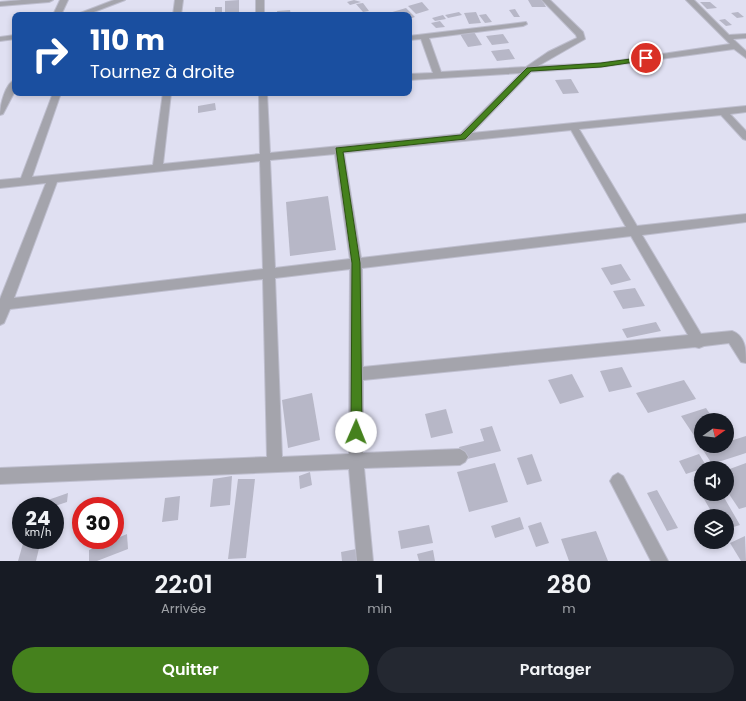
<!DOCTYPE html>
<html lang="fr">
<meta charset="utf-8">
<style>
body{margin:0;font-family:Poppins,sans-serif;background:#242831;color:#f1f3f6;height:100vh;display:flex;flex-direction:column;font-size:15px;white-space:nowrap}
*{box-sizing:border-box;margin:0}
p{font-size:13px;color:#9ea1a6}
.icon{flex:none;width:22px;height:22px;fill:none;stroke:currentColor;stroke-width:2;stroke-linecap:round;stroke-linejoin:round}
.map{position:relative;height:561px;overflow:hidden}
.side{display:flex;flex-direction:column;background:#171b24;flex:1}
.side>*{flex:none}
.top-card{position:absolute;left:12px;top:12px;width:400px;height:84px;border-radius:8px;box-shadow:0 2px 6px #0003;background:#1a4fa0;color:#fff;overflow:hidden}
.needle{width:26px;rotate:76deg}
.tools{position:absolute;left:694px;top:413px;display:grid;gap:8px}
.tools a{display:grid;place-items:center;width:40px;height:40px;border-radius:50%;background:#171b24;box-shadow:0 2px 6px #0003;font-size:20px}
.speed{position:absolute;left:12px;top:497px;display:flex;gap:8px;font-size:20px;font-weight:700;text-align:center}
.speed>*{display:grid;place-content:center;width:52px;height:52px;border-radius:50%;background:#171b24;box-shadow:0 2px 6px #0003;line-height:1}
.speed small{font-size:10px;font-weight:400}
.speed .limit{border:6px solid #d22;background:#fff;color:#111}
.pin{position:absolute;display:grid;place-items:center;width:34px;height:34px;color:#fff;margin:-17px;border:2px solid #fff;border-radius:50%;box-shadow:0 1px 4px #0007}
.me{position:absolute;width:44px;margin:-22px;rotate:1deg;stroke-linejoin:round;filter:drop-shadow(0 0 3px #0008)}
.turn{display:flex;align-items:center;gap:14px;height:84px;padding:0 12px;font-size:18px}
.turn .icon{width:52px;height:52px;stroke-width:2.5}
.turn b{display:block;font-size:28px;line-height:34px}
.eta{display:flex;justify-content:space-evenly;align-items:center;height:68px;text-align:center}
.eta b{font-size:24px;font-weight:600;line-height:28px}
.primary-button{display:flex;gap:8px;margin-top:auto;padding:8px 12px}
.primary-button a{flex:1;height:46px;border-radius:24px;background:#45811d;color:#fff;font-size:16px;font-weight:600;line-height:46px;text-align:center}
.primary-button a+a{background:#242831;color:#f1f3f6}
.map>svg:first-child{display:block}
.building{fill:#b7b7c7}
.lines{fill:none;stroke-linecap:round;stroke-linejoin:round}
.minor-casing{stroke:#bebece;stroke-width:2}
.minor{fill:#a4a4ac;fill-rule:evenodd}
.route{fill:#45811d;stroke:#2d5413}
</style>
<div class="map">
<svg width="746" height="561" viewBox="0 0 746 561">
<rect width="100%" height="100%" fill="#e0e0f2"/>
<g class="building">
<path d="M239,0V13L225,14V1Z"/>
<path d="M354,0L361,2L350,5L347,2Z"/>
<path d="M528,0H542L546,7H532Z"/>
<path d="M422,2L429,10L416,14L408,6Z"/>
<path d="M700,2H710L717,8L707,9Z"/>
<path d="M363,3L369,11L363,12L356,4Z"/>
<rect x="215" y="7" width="7" height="8"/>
<path d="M406,8L415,17L409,19V15H391L389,13Z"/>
<path d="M515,9L520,17H514L509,10Z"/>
<path d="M290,10L291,15H278L277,11Z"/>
<path d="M459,12L462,15L448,18L445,15Z"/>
<path d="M476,12L481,23L469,24L464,13Z"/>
<path d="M738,12L744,17L737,18L731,13Z"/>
<path d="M486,14L492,22L485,23L479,15Z"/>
<path d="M443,15L446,19L435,21L432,18Z"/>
<path d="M725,19L732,25L726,26L719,20Z"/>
<path d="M440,21L445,27L436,28L431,23Z"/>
<path d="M474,32L482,45L468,47L460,34Z"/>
<path d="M503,34L509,43L492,45L486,36Z"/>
<path d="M509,49L515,59L497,61L491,51Z"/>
<path d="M571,79L579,93L563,94L555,80Z"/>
<path d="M215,103L216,110L198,113V106Z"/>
<path d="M328,196L336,250L290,256L286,202Z"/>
<path d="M621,264L631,280L611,285L601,268Z"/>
<path d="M635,288L645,306L623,309L613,291Z"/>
<path d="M656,322L661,331L627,338L622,329Z"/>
<path d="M622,367L632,387L609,392L600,371Z"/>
<path d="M572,374L584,397L560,404L548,380Z"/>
<path d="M684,380L696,399L648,413L636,393Z"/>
<path d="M312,393L320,440L288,448L282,400Z"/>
<path d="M706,408L714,420H701V439L697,440L681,416Z"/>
<path d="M446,409L453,433L431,438L425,414Z"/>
<path d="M492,426L501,451L463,460L459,447L484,441L480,429Z"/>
<path d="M746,436V453L712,464L703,450L715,446H727V442Z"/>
<path d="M532,454L542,481L527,485L517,458Z"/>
<path d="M699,454L707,467L686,474L679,461Z"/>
<path d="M495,463L508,502L469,512L457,472Z"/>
<path d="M746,463V507L739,509L727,491V470Z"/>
<path d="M310,472L312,485L300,489L299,476Z"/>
<path d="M232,476L230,505L210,507L213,479Z"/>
<path d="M701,477V493L693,480Z"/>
<path d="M238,479H255L246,558L228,559Z"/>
<path d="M657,490L678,528L667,531L647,493Z"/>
<path d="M68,493L67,502L55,506H48V500Z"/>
<path d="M701,494H722L740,525L727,529V516H714Z"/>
<path d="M180,496L178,520L162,522L165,498Z"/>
<path d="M520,517L524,529L495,538L491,526Z"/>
<path d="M541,522L549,543L536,547L528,526Z"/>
<path d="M429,525L433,543L401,549L398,531Z"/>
<path d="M596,531L608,561H569L561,539Z"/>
<path d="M127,534L128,549L97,561H89V550Z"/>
<path d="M745,536L746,561H741L730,543Z"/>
<path d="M24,540H41L36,561H18Z"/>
<path d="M356,549L358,561H342L341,552Z"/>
<path d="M433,550L435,561H419L417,554Z"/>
</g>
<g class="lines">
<g class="minor-casing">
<g id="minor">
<path d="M22,0H53L49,2L0,6V2Z"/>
<path d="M60,0H68L61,15H53Z"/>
<path d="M114,0H125L86,15H75Z"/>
<path d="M175,0H183L181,15H173Z"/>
<rect x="256" y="0" width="8" height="15"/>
<path d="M542,0H550L583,32L585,39L538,66L601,63L730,44L686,0H694L729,35L746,34V38L733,39L746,51V58L734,49L601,67L531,72L472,133L746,106V112L730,114L746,131V140L743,139L721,115L579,129L637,226L746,214V222L642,235L701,334L732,331C746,336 746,351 746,363L741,362L729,343L704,346L699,348L695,347L363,380V453L460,449L465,452L468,457L465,462L460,465L364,468L373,561H357L349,469L0,484V468L267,457L263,279L10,309L4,323L0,325V299L46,183L0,188V180L21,178L53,93H61L32,177L153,165L163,93H171L163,164L260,154L259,93H267L270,153L460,134L521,73L409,80V74L433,73L421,39L409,40V36L526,22L527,24L523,26L429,38L441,72L526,67L548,52L577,38L576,35ZM571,130L626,227L361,258L344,153ZM335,154L350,259L275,268L270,160ZM260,161L263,269L14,298L57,182ZM631,236L688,335L363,367L362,268ZM350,269L349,454L282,457L275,278Z"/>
<path d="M15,35V39L0,41V37Z"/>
<path d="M15,80V91L3,114L0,115C0,106 5,83 15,80Z"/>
<path d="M618,473L623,476L668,561H651L610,481L613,476Z"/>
</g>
</g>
<use href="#minor" class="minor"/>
</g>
<path class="route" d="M646,57H648V60L601,67L531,71L465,139L343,152L360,263L362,432L360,436L356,438L352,436L351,432L352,263L336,148L461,135L527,68L601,63Z"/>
</svg>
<div class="tools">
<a><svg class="needle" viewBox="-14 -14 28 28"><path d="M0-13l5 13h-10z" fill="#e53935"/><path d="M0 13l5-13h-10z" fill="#9ea1a6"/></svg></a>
<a><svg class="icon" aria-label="sound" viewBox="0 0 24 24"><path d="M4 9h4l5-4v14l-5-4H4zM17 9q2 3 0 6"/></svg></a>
<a><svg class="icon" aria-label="layers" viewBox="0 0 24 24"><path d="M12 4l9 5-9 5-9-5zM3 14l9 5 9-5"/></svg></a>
</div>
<div class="speed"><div>24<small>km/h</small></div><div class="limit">30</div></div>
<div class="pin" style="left:646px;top:58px;background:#d93025"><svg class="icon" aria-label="arrive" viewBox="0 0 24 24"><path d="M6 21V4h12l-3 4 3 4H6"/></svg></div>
<svg class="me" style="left:356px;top:432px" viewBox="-20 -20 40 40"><circle r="19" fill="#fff"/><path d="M0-13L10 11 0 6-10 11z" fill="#45811d"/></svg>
<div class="top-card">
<div class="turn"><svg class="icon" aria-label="right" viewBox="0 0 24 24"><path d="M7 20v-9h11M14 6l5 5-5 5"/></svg><div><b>110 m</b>Tournez à droite</div></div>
</div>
</div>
<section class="side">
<div class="eta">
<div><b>22:01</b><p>Arrivée</p></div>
<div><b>1</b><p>min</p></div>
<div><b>280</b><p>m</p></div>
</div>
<div class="primary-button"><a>Quitter</a><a>Partager</a></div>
</section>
